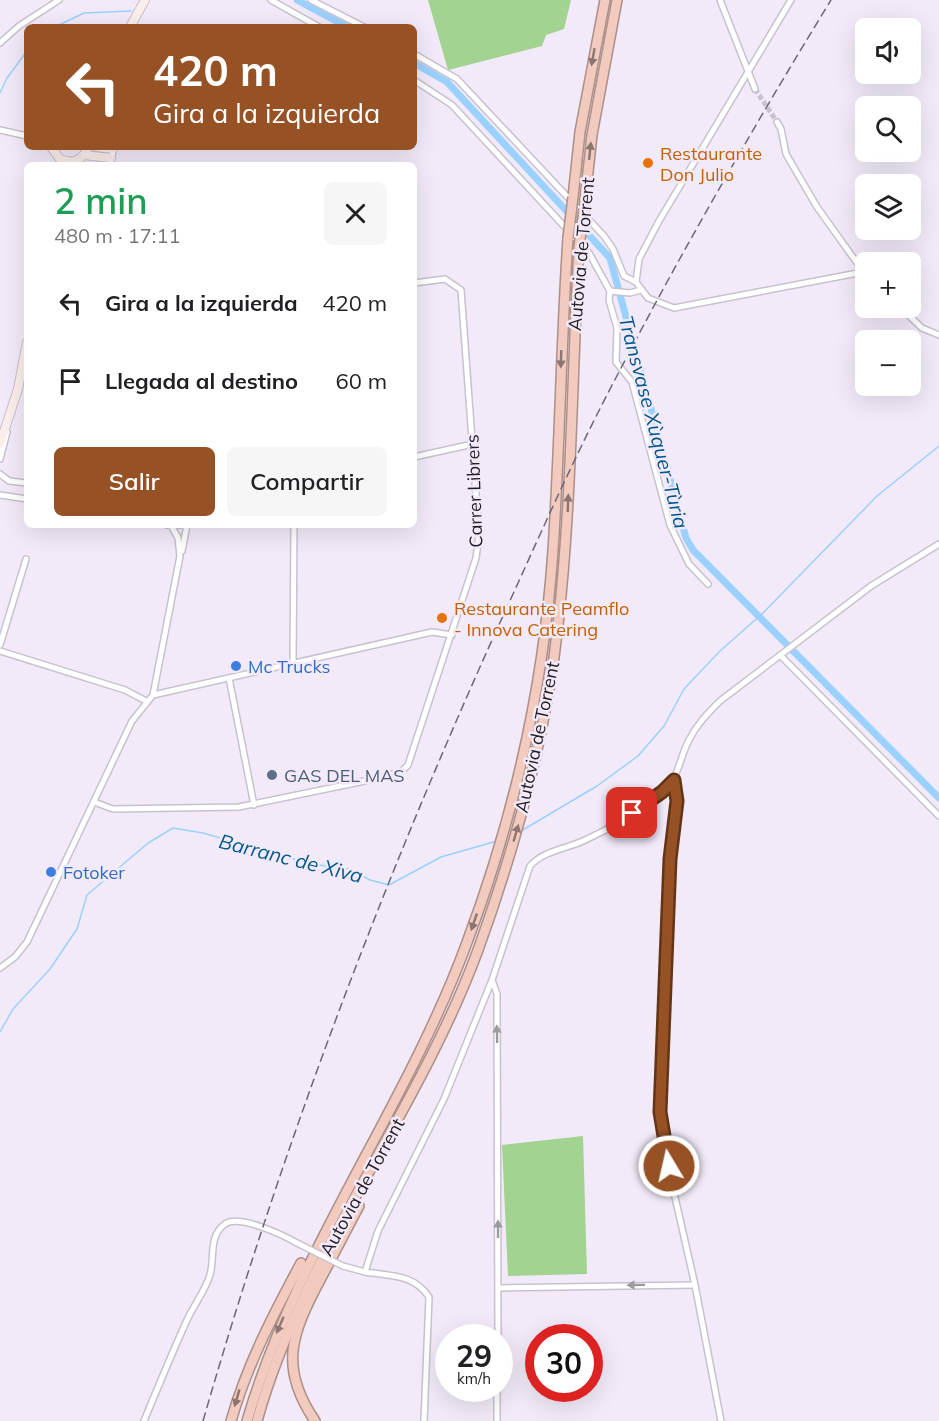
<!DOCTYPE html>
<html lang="es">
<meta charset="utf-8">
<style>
body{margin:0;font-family:Mulish,sans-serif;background:#f6f6f6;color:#202124;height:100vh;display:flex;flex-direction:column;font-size:22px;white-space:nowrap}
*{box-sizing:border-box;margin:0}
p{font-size:20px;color:#757577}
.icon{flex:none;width:33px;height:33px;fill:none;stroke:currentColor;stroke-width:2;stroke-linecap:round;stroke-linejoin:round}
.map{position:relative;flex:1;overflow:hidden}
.drawer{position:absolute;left:24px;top:162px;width:393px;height:366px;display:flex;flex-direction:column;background:#fff;border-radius:9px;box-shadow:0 6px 24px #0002}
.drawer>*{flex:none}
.guide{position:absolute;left:24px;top:24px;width:393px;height:126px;border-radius:9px;box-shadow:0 6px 24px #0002;background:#965224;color:#fff;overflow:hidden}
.fabs{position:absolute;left:855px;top:18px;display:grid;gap:12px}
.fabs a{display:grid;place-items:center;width:66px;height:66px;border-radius:9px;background:#fff;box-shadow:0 6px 24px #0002;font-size:30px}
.speed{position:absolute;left:435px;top:1324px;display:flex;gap:12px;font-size:30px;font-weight:700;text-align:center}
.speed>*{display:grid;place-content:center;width:78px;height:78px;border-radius:50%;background:#fff;box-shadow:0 6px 24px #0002;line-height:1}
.speed small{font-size:15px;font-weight:400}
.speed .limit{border:9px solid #d22;background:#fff;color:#111}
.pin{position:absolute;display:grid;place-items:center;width:51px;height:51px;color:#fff;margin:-26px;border-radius:12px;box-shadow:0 3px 9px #0006}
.me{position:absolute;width:66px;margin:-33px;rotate:351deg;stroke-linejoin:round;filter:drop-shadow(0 0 4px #0008)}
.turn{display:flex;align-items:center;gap:21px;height:126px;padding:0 30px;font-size:27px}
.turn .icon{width:78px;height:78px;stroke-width:2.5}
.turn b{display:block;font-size:42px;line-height:51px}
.round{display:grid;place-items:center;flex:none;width:63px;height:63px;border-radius:9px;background:#f6f6f6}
.summary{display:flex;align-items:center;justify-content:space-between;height:102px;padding:0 30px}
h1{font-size:36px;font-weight:600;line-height:45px;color:#1e9e55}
.primary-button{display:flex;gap:12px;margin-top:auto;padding:12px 30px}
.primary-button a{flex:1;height:69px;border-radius:9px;background:#965224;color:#fff;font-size:24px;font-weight:600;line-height:69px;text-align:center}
.primary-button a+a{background:#f6f6f6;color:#202124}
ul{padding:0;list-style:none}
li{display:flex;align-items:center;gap:18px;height:78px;padding:0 30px}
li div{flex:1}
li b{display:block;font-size:22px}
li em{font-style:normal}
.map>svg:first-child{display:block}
.green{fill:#a2d391}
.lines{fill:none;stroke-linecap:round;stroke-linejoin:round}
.stream{stroke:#9bd1ff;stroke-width:1.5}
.canal{stroke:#9bd1ff;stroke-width:7}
.street-tunnel{stroke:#c9c2ce;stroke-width:5;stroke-dasharray:5 2.5;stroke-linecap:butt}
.street-casing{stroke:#c8c1ce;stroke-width:8}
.secondary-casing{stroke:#c8c1ce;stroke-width:10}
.highway-casing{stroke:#ab8f89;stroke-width:12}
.street{stroke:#fff;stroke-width:5}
.secondary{stroke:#fbefec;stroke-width:8}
.highway{stroke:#f3cabe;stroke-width:9}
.rail{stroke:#6c6870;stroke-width:1.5;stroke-dasharray:9 4.5;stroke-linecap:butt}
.street-bridge-casing{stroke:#c8c1ce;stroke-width:8;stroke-linecap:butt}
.highway-bridge-casing{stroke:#ab8f89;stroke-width:12;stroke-linecap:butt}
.street-bridge{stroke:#fff;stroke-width:5}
.highway-bridge{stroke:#f3cabe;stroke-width:9}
.oneway{fill:#8c7672}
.oneway2{fill:#9c9b9d}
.route-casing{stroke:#623517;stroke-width:15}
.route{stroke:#965224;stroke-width:10}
.food-dot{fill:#e8710a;stroke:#f2eaf8;stroke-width:2}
.shop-dot{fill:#3f7fe0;stroke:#f2eaf8;stroke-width:2}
.service-dot{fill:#5c6f8a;stroke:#f2eaf8;stroke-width:2}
.labels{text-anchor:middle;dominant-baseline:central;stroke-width:5;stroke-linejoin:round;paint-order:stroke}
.food-label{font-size:18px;fill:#c56008;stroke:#f2eaf8;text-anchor:start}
.street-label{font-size:18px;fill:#242126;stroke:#f2eaf8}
.shop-label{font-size:18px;fill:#366cbe;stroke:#f2eaf8;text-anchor:start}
.service-label{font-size:18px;fill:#4e5e75;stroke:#f2eaf8;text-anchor:start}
.water-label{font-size:20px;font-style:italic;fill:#01588b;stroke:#f2eaf8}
</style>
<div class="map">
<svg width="939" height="1421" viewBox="0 0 939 1421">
<rect width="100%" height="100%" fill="#f2eaf8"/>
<g class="green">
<path d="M428,0H571L564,29L546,35L542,46L448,70Z"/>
<path d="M583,1136L587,1274L508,1276L502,1145Z"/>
</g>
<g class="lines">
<g class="stream">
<path d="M55,27L84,13L131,11"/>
<path d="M0,93L7,78L27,51"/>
<path d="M521,831L597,786L638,756L664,726L684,689L720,651L763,613L877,496L939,446"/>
<path d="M0,1032L13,1009L50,969L77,929L87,895L148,843L173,828L203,833L311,864L350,869L370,880L389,885L441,857L497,841"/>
</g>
<g class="canal">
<path d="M297,0L347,27"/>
<path d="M414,63L447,82L610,258L686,538L693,550L939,798"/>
</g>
<path class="street-tunnel" d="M755,89L777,122"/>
<g class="street-casing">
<g id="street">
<path d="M271,0L319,27"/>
<path d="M311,0L364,27"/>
<path d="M720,0L755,89"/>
<path d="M791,0L659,221L639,259L636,282L648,298L674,308L863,272"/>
<path d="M0,43L19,26L59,0"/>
<path d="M414,54L457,79L604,236L613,249L624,276L636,282"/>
<path d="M414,80L452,105L589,253L610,291L609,300L617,328L616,362L632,382L670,525L689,564L708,584"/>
<path d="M777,122L781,129L786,154L817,207L865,274"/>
<path d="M0,130L27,136"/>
<path d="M110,165L114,147"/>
<path d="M610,291L630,293L641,290"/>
<path d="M901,308L922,328L939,335"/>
<path d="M414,457L473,444"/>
<path d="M0,459L7,432"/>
<path d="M0,474L9,481L27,483"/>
<path d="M0,495L27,499"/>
<path d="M167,525H180"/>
<path d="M182,551L187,525"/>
<path d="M0,645L26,559"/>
<path d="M0,651L125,690L146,701"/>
<path d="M782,657L939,816"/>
<path d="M293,663L294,525"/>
<path d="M229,678L254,805"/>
<path d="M153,695L180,556L178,538L172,527"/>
<path d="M674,780L677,801L670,859L660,1112L672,1184L695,1285L721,1421"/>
<path d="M94,802L113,809L239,807L384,777L402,771L408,765L476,558L479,535L461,290L445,279L414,283"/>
<path d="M0,968L15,957L27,942L132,721L153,695L432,632L452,635"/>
<path d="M492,980L497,994L498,1338"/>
<path d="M343,1266L365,1272"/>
<path d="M499,1288L695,1285"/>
<path d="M144,1421C158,1387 172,1353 187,1320C194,1305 205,1291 210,1275C215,1258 208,1236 225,1224C239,1214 283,1235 297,1243"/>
<path d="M424,1421L429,1297C414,1274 391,1276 365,1272L378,1231L444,1099L492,980L530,866C543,851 565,849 583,841C610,829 639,811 662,793C679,779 679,759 689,740C697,724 708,713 720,701L871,586L939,544"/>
<path d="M497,1421V1389"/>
</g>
</g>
<g class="secondary-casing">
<g id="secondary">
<path d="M130,27L145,0"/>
<path d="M51,147L60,159C73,165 83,160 88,147"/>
<path d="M97,147L113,149"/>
<path d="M84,155L111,158"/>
<path d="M0,444L18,389L27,342"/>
</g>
</g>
<g class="highway-casing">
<g id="highway">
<path d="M573,197L580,132L605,0"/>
<path d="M584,209L592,135L617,0"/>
<path d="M231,1421C247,1365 273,1315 301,1263"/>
<path d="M247,1421C296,1252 405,1110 466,945C514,818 544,685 553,550C560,446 561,342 568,238"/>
<path d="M257,1421C304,1252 418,1113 478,950C516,845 546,736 558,625C572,500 572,373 579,247"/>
<path d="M315,1421C278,1367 292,1333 320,1280C333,1255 346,1231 359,1206"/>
</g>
</g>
<use href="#street" class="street"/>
<use href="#secondary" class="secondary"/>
<use href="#highway" class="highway"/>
<path class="rail" d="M203,1421C281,1150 381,886 497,629C533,551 567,472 607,395C676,261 752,129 831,0"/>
<g class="street-bridge-casing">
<path id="street-bridge" d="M297,1243L343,1266"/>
</g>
<g class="highway-bridge-casing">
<g id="highway-bridge">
<path d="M568,238L573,197"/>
<path d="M579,247L584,209"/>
</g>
</g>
<use href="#street-bridge" class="street-bridge"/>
<use href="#highway-bridge" class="highway-bridge"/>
</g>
<defs><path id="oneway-solid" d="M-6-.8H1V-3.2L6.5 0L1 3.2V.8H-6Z" transform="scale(1.5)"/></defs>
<g class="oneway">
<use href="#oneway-solid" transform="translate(593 57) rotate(100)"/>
<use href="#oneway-solid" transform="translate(590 151) rotate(-84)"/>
<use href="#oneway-solid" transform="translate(561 359) rotate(92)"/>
<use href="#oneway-solid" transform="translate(568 503) rotate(-88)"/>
<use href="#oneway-solid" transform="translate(516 833) rotate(-74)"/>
<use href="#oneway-solid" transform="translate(474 922) rotate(109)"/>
<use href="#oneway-solid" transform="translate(280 1325) rotate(114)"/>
<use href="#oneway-solid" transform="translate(237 1398) rotate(106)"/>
</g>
<g class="oneway2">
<use href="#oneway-solid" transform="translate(497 1034) rotate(-91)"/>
<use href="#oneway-solid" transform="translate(498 1229) rotate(-90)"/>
<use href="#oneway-solid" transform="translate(636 1285) rotate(179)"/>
</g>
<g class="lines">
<g class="route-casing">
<path id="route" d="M632,813L662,792L674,780L677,801L670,859L660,1112L669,1166"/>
</g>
<use href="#route" class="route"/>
</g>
<g class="food-dot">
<circle cx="648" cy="163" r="6"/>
<circle cx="442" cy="618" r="6"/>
</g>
<g class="shop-dot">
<circle cx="236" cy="666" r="6"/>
<circle cx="51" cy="872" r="6"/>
</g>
<circle class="service-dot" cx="272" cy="775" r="6"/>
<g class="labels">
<g class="food-label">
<text x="660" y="153">Restaurante<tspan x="660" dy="21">Don Julio</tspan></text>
<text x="454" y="608">Restaurante Peamflo<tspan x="454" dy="21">- Innova Catering</tspan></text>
</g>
<g class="street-label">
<text transform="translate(581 254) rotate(-85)">Autovia de Torrent</text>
<text transform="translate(474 491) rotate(-92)">Carrer Librers</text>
<text transform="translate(537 737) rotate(-78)">Autovia de Torrent</text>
<text transform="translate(362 1187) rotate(-61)">Autovia de Torrent</text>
</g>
<g class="shop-label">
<text x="248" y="666">Mc Trucks</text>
<text x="63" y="872">Fotoker</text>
</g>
<g class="service-label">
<text x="284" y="775">GAS DEL MAS</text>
</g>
<g class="water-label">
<text transform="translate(654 422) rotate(75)">Transvase Xùquer-Tùria</text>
<text transform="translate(291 858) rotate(14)">Barranc de Xiva</text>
</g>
</g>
</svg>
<div class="fabs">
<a><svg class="icon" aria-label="sound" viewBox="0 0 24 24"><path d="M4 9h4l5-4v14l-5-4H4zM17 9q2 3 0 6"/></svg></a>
<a><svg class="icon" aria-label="search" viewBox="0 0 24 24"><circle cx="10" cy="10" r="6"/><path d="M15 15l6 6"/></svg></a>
<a><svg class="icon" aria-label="layers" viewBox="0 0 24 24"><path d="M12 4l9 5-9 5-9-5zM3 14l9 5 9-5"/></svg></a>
<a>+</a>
<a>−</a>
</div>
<div class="speed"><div>29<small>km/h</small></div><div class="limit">30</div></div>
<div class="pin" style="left:632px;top:813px;background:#d93025"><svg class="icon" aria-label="arrive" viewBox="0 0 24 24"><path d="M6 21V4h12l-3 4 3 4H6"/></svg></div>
<svg class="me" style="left:669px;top:1166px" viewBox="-20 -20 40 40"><circle r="17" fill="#965224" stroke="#fff" stroke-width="3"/><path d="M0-11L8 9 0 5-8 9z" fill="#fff"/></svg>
<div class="guide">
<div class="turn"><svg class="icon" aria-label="left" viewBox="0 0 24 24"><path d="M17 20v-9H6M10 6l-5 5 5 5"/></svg><div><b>420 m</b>Gira a la izquierda</div></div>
</div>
<section class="drawer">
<div class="summary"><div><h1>2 min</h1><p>480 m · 17:11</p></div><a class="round"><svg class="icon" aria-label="close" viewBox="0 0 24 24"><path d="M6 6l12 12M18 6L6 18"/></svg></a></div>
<ul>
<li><svg class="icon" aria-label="left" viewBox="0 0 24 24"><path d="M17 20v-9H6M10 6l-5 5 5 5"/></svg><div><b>Gira a la izquierda</b></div><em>420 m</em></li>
<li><svg class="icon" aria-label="arrive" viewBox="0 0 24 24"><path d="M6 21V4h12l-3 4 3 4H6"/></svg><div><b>Llegada al destino</b></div><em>60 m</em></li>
</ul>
<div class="primary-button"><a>Salir</a><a>Compartir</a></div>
</section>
</div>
